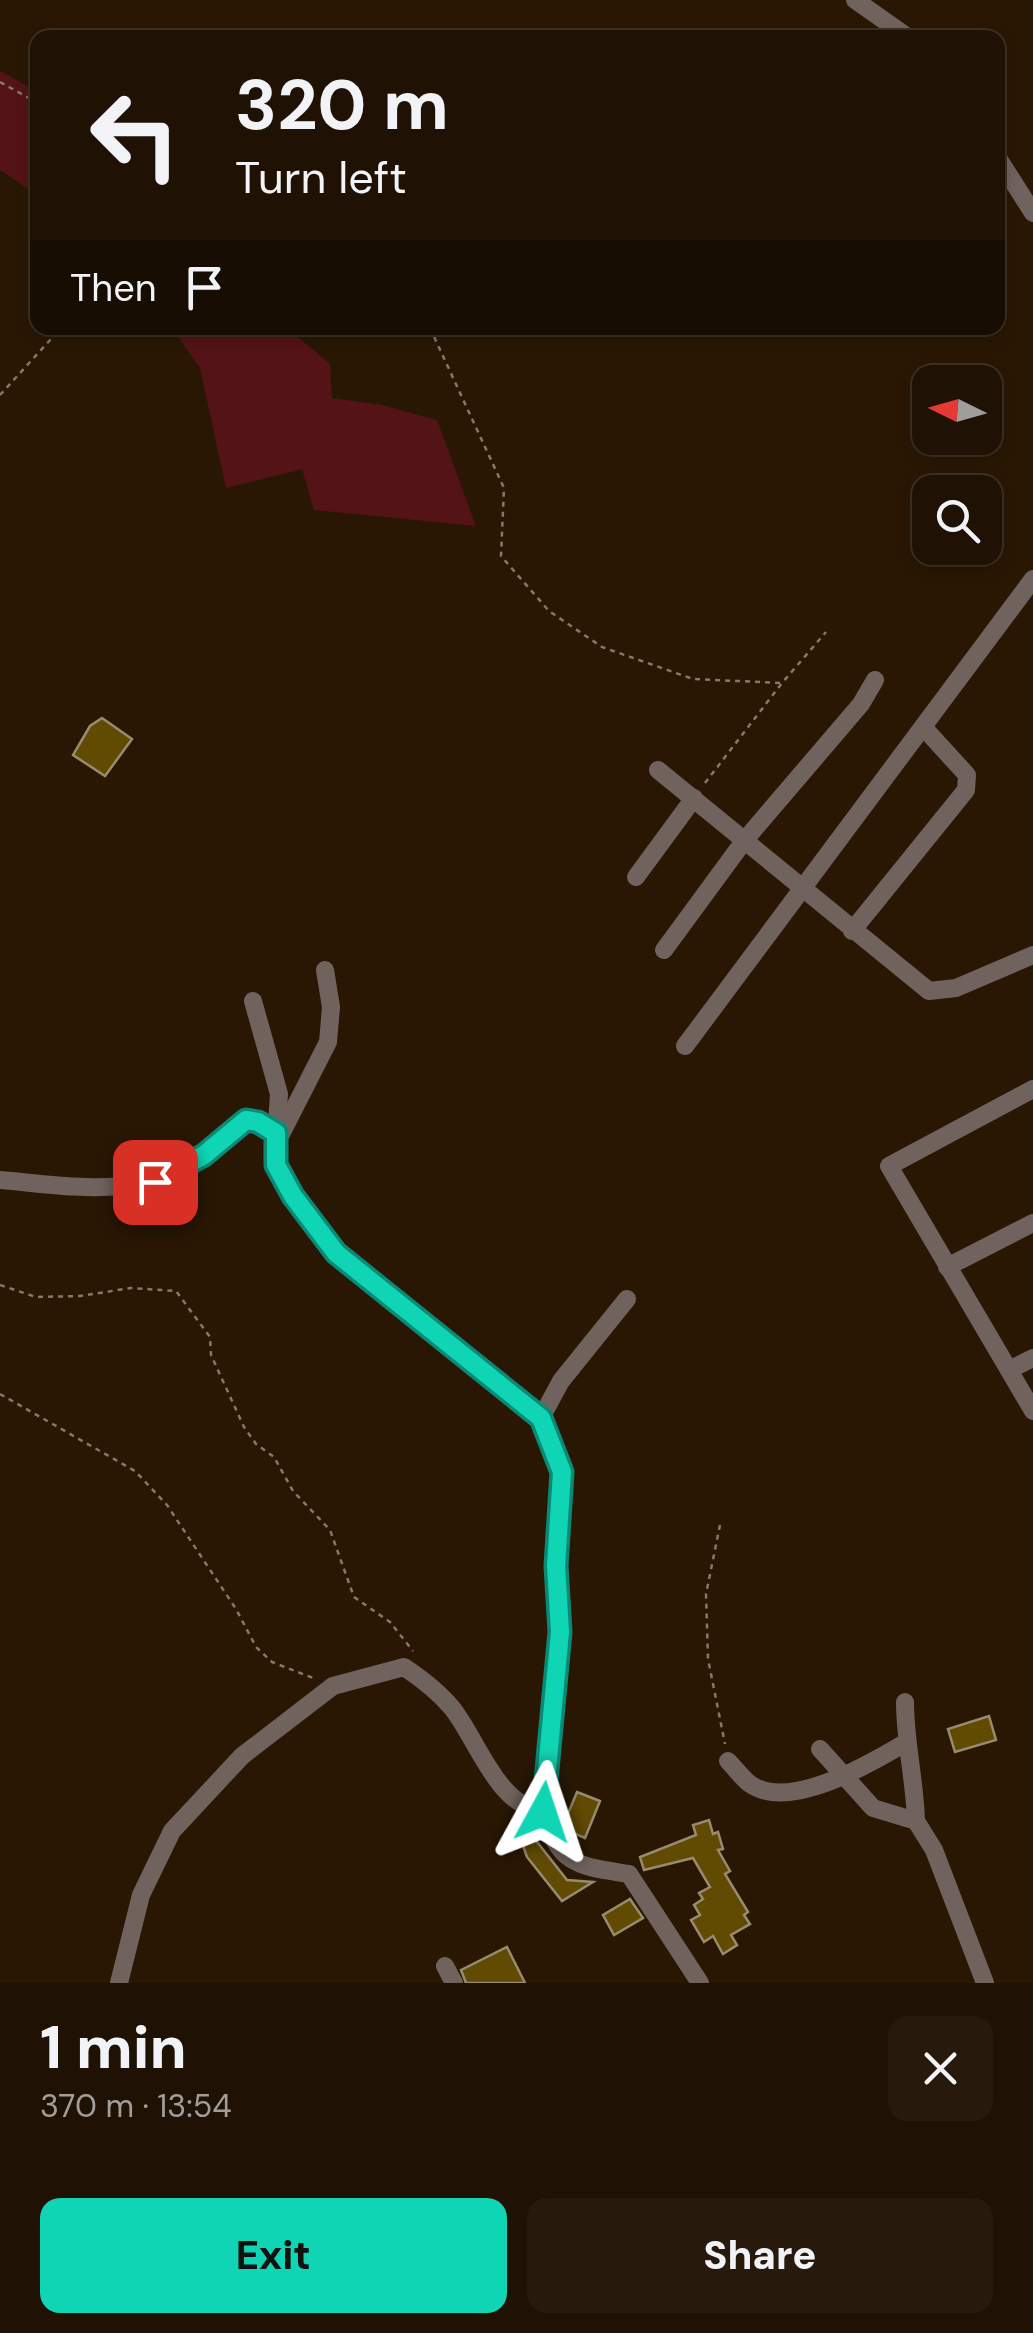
<!DOCTYPE html>
<meta charset="utf-8">
<style>
body{margin:0;font-family:"DM Sans",sans-serif;background:#271a0d;color:#f1f3f6;height:100vh;display:flex;flex-direction:column;font-size:38px;white-space:nowrap}
*{box-sizing:border-box;margin:0}
p{font-size:32px;color:#a19d9a}
.icon{flex:none;width:55px;height:55px;fill:none;stroke:currentColor;stroke-width:2;stroke-linecap:round;stroke-linejoin:round}
.map{position:relative;height:1983px;overflow:hidden}
.details{display:flex;flex-direction:column;background:#1f1103;flex:1}
.details>*{flex:none}
.banner{position:absolute;left:30px;top:30px;width:975px;height:305px;border-radius:20px;box-shadow:0 5px 15px #0003,0 0 0 2px #3c3125;background:#1f1103;color:#f1f3f6;overflow:hidden}
.needle{width:65px;rotate:275deg}
.fabs{position:absolute;left:912px;top:365px;display:grid;gap:20px}
.fabs a{display:grid;place-items:center;width:90px;height:90px;border-radius:20px;background:#1f1103;box-shadow:0 5px 15px #0003,0 0 0 2px #3c3125;font-size:50px}
.pin{position:absolute;display:grid;place-items:center;width:85px;height:85px;color:#fff;margin:-42px;border-radius:20px;box-shadow:0 5px 15px #0006}
.me{position:absolute;width:110px;margin:-55px;rotate:5deg;stroke-linejoin:round;filter:drop-shadow(0 0 8px #0008)}
.turn{display:flex;align-items:center;gap:35px;height:210px;padding:0 40px;font-size:45px}
.turn .icon{width:130px;height:130px;stroke-width:2.5}
.turn b{display:block;font-size:70px;line-height:85px}
.then{display:flex;align-items:center;height:95px;padding:0 40px;background:#0003;gap:20px;font-size:38px}
.round{display:grid;place-items:center;flex:none;width:105px;height:105px;border-radius:20px;background:#271a0d}
.overview{display:flex;align-items:center;justify-content:space-between;height:170px;padding:0 40px}
h1{font-size:60px;font-weight:800;line-height:75px}
.action{display:flex;gap:20px;margin-top:auto;padding:20px 40px}
.action a{flex:1;height:115px;border-radius:20px;background:#10d5b4;color:#111;font-size:40px;font-weight:800;line-height:115px;text-align:center}
.action a+a{background:#271a0d;color:#f1f3f6}
.map>svg:first-child{display:block}
.green{fill:#541317}
.building{fill:#614a02;stroke:#978b70;stroke-width:2.5}
.lines{fill:none;stroke-linecap:round;stroke-linejoin:round}
.path{stroke:#877869;stroke-width:2.5;stroke-dasharray:5 5;stroke-linecap:butt}
.minor{stroke:#70635e;stroke-width:18}
.route-casing{stroke:#0a8a75;stroke-width:25}
.route{stroke:#10d5b4;stroke-width:18}
</style>
<div class="map">
<svg width="1033" height="1983" viewBox="0 0 1033 1983">
<rect width="100%" height="100%" fill="#291704"/>
<g class="green">
<path d="M0,71L37,91V195L0,170Z"/>
<path d="M172,328H287L330,364L332,398L382,405L437,420L476,526L314,510L302,469L226,488L200,368Z"/>
</g>
<g class="building">
<path d="M102,718L132,739L105,776L73,755L90,726Z"/>
<path d="M989,1716L996,1740L955,1752L948,1729Z"/>
<path d="M577,1792L600,1801L585,1838L562,1828Z"/>
<path d="M709,1820L713,1834L718,1832L723,1849L718,1850L730,1871L725,1874L748,1912L744,1915L750,1924L731,1935L737,1945L723,1954L713,1936L704,1942L691,1920L700,1915L694,1905L703,1899L699,1893L710,1887L693,1858L644,1870L640,1857L696,1835L693,1825Z"/>
<path d="M534,1838L567,1880L593,1882L562,1901L527,1857L523,1846Z"/>
<path d="M630,1899L643,1918L614,1935L603,1915Z"/>
<path d="M507,1947L525,1983H466L461,1970Z"/>
</g>
<g class="lines">
<g class="path">
<path d="M0,82L38,103"/>
<path d="M430,328L504,488L501,556L549,611L602,647L693,679L782,683"/>
<path d="M0,395L61,328"/>
<path d="M705,783L782,683L826,632"/>
<path d="M0,1285L36,1297L80,1296L131,1288L176,1291L210,1337L211,1355L244,1427L256,1444L274,1457L293,1491L330,1530L354,1597L390,1622L413,1651"/>
<path d="M0,1394L135,1471L167,1505L236,1609L256,1647L272,1662L313,1678"/>
<path d="M720,1525L706,1594L708,1659L725,1744"/>
</g>
<g class="minor">
<path d="M855,0L909,38"/>
<path d="M998,158L1033,213"/>
<path d="M658,770L929,991L956,988L1033,955"/>
<path d="M636,877L694,798"/>
<path d="M852,931L966,790L967,775L925,729"/>
<path d="M664,950L744,841L861,704L875,680"/>
<path d="M325,970L331,1007L328,1042L276,1144L275,1165L293,1196L337,1253L541,1418L561,1472L556,1567L560,1632L543,1811C559,1866 578,1866 629,1874L700,1983"/>
<path d="M253,1001L279,1094L276,1138"/>
<path d="M685,1046L1033,579"/>
<path d="M1033,1089L889,1166L1033,1411"/>
<path d="M0,1180C72,1186 142,1201 204,1155C219,1144 229,1129 245,1120L258,1122L276,1133"/>
<path d="M947,1267L1033,1223"/>
<path d="M1009,1370L1033,1358"/>
<path d="M541,1418L561,1381L627,1299"/>
<path d="M905,1702C905,1743 915,1781 916,1821"/>
<path d="M820,1749L873,1808L916,1821L934,1850L985,1983"/>
<path d="M728,1761C735,1768 742,1778 750,1784C790,1812 871,1763 905,1743"/>
<path d="M445,1966L454,1983"/>
<path d="M119,1983L141,1895L172,1831L242,1756L333,1686L404,1667C422,1679 438,1691 452,1708C476,1737 498,1808 543,1811"/>
</g>
</g>
<g class="lines">
<g class="route-casing">
<path id="route" d="M155,1182L204,1155L246,1120L258,1122L276,1133V1165L293,1196L336,1253L541,1418L562,1472L556,1566L560,1632L543,1812"/>
</g>
<use href="#route" class="route"/>
</g>
</svg>
<div class="fabs">
<a><svg class="needle" viewBox="-14 -14 28 28"><path d="M0-13l5 13h-10z" fill="#e53935"/><path d="M0 13l5-13h-10z" fill="#a19d9a"/></svg></a>
<a><svg class="icon" aria-label="search" viewBox="0 0 24 24"><circle cx="10" cy="10" r="6"/><path d="M15 15l6 6"/></svg></a>
</div>
<div class="pin" style="left:155px;top:1182px;background:#d93025"><svg class="icon" aria-label="arrive" viewBox="0 0 24 24"><path d="M6 21V4h12l-3 4 3 4H6"/></svg></div>
<svg class="me" style="left:543px;top:1812px" viewBox="-20 -20 40 40"><path d="M0-17L14 15 0 8-14 15z" fill="#10d5b4" stroke="#fff" stroke-width="4"/></svg>
<div class="banner">
<div class="turn"><svg class="icon" aria-label="left" viewBox="0 0 24 24"><path d="M17 20v-9H6M10 6l-5 5 5 5"/></svg><div><b>320 m</b>Turn left</div></div>
<div class="then">Then<svg class="icon" aria-label="arrive" viewBox="0 0 24 24"><path d="M6 21V4h12l-3 4 3 4H6"/></svg></div>
</div>
</div>
<section class="details">
<div class="overview"><div><h1>1 min</h1><p>370 m · 13:54</p></div><a class="round"><svg class="icon" aria-label="close" viewBox="0 0 24 24"><path d="M6 6l12 12M18 6L6 18"/></svg></a></div>
<div class="action"><a>Exit</a><a>Share</a></div>
</section>
